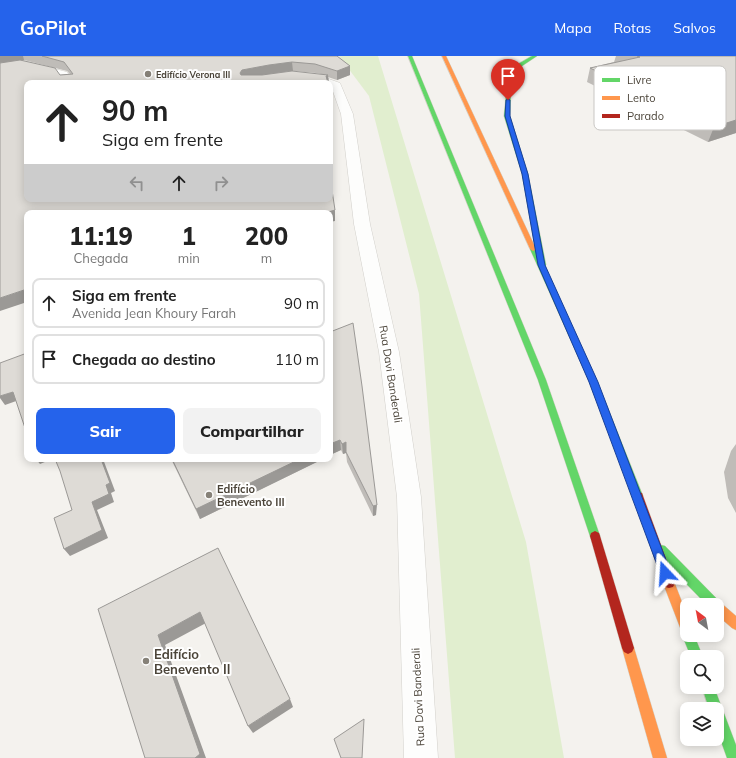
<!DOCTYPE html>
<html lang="pt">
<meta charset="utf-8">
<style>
body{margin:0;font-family:Mulish,sans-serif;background:#f2f2f2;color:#222;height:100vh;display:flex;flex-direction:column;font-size:15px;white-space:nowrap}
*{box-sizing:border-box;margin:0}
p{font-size:13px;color:#767676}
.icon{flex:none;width:22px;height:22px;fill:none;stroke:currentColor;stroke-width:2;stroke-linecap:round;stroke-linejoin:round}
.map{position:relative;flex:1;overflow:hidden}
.drawer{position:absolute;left:24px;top:154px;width:309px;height:252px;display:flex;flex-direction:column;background:#fff;border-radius:8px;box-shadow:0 2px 10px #0003}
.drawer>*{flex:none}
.top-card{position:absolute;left:24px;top:24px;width:309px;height:122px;border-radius:8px;box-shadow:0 2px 10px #0003;background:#fff;color:#222;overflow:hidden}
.needle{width:26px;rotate:328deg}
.controls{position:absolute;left:680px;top:542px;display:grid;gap:8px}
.controls a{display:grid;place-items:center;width:44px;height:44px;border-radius:8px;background:#fff;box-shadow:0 2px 10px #0003;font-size:20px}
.pin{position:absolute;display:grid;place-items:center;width:34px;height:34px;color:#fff;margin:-41px -17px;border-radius:50% 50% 50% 0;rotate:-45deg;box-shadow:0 0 4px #0007}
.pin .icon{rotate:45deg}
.me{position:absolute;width:44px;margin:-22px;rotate:340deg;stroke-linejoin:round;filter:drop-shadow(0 0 3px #0008)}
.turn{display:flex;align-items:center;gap:14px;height:84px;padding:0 12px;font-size:18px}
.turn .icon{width:52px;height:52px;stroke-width:2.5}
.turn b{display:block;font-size:28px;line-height:34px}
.lanes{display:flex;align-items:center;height:38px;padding:0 12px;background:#0003;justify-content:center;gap:20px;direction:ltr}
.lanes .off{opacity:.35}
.eta{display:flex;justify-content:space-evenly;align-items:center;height:68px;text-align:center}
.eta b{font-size:24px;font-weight:800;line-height:28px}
.action{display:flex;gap:8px;margin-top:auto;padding:8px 12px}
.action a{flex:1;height:46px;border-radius:8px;background:#2563eb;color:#fff;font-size:16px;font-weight:800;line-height:46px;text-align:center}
.action a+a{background:#f2f2f2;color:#222}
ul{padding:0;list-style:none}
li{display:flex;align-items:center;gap:12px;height:50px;margin:0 8px 6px;padding:0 4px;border:2px solid #e0e0e0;border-radius:8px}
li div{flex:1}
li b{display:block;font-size:15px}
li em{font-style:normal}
header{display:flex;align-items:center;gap:24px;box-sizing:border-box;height:56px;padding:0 20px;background:#2563eb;color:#fff}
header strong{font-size:19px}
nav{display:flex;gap:22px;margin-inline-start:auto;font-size:14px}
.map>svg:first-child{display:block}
.green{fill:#e1eecf}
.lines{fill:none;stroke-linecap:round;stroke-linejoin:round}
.street-casing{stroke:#d2d0cb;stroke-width:1}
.fast-casing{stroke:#d3cfc5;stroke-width:1}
.slow-casing{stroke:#d3cfc5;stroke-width:1}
.jam-casing{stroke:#d3cfc5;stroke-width:1}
.street{fill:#fdfdfc;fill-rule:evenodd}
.fast{fill:#63d668;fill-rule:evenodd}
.slow{fill:#ff974d;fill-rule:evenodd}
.jam{fill:#b3261e;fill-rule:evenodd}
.wall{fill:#bfbcb8;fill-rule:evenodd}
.shaded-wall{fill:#9b9996}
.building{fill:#dedbd6;stroke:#9b9996}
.route{fill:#2563eb;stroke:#184099}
.poi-dot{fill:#868178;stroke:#fff;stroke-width:1.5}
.labels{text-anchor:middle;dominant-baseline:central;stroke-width:4;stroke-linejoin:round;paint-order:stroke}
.far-poi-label{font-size:9px;font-weight:bold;fill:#4b4439;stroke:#fff;text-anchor:start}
.street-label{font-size:11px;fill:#4b4439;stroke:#fff}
.poi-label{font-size:11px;font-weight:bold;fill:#4b4439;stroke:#fff;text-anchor:start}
.near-poi-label{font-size:13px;font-weight:bold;fill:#4b4439;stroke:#fff;text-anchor:start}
.key{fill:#fff;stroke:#c9c7c4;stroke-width:1}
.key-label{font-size:11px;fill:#4b4439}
</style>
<header>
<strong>GoPilot</strong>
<nav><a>Mapa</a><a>Rotas</a><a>Salvos</a></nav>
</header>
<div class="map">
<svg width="736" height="702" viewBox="0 0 736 702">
<rect width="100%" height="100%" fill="#f4f2ee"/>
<path class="green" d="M339,0H378L526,486L564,702H455L419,238L369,40Z"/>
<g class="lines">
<g class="street-casing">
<g id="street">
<path d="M24,5L67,16L75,27H63L59,20L24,11L0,15V9Z"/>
<path d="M293,16L315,18L340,27L353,58L370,168L399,296L421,441L438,702H404L397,441L379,296L354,168L341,58L330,27L293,23L263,27H242L244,25L270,19Z"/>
</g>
</g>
<g class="fast-casing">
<g id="fast">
<path d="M408,0H412L546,324L600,480L599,483L595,485L591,483L538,324Z"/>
<path d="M532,0H537L522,10L511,29L510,60L528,118L546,209L545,210L597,325L643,440L642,443L638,444L634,443L633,440L589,325L530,193L531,192H535L522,118L504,60L507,29L518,8Z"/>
<path d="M661,489L665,490L719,545L721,549L719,553L717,554V549H707L657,498L656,494L657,490Z"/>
<path d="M687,573V579H694L703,601H691L682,579L684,575Z"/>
<path d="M702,631H714L736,689V702H727L717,674V653H709Z"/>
</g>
</g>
<g class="slow-casing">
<g id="slow">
<path d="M442,0H446L536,193L535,194L533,195L530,193Z"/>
<path d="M669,522L673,523L687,559V579H691L687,581L683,579L663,527L665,523Z"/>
<path d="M717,545L721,547L736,560V574L732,572L717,559V549H712L713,547Z"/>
<path d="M628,586L632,588L634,592L667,702H653L622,592L624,588Z"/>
</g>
</g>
<g class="jam-casing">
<g id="jam">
<path d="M638,436L642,437L643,440L675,527L673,531L669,532L665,531L663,527L633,440L634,437Z"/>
<path d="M595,475L599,477L600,480L634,592L632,596L628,598L624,596L622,592L590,480L591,477Z"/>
</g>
</g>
<use href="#street" class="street"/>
<use href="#fast" class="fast"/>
<use href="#slow" class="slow"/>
<use href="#jam" class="jam"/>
</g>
<g class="wall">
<path d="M0,0H337L350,10V19L337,24L328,21L329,27H27V143L330,108L332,119V129H331L335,165L27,157ZM22,4H24L67,15L70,18L60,19ZM293,15L316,17L321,18L262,19L270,18Z"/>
<path d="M616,0H736V77L708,86L587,26L590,12L614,6Z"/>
<path d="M330,276L376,459L373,460L347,406L346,397L343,398L341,394L330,399Z"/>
<path d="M736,388V457L728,442L724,416L731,395Z"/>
<path d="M171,403H323L200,463Z"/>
</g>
<g class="shaded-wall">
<path d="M0,0H23L24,4L0,7Z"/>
<path d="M292,6L293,15L270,18L244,24L241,26L240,17L242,14L269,9Z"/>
<path d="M350,10V19L337,24V15Z"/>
<path d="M328,19L329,27H326V20Z"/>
<path d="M332,45V55H330V46Z"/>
<path d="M736,64V77L708,86L714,71Z"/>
<path d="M335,154V165L330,166V157H325Z"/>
<path d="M27,233V246L0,255V242Z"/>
<path d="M13,336L19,344L5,349L0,342V340Z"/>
<path d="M340,384L341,394L330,399V388Z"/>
<path d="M346,386V397L343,398L342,388Z"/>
<path d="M36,403H52L40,408Z"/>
<path d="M101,403H103L115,435L111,437L114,446L97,454L108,482L70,500L64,493L92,446Z"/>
<path d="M300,403H323L200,463L196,453Z"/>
<path d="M377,449L376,459L373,460V450Z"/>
<path d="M200,556L206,567L165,589L206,702H195L158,579Z"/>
<path d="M290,643L293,651L253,677L248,670Z"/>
</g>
<g class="building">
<path d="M42,0H337L350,10L337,15L315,8L292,6L269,9L242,14L240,17L241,19H262L292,15L328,19L326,20L328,27H27V143H330V121L335,154L325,157H27V233L0,242V7L20,4L55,12L60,19L73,18L64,6Z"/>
<path d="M637,0H736V64L714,71L590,12L640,1Z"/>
<path d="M330,37L332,45L330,46Z"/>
<path d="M330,108L332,119H330Z"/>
<path d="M353,267L362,330L377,449L373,450L346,396V386L342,388L340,384L330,388V276Z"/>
<path d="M27,297V378L13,336L0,340V307Z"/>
<path d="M55,403H101L110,427L106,429L109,438L92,446L102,474L64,493L54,462L72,454L60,415Z"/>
<path d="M172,403H300L196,453Z"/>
<path d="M218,492L290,643L248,670L200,556L158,579L200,698L195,702H145L98,553Z"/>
<path d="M364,663L362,702H341L334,683Z"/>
</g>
<path class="route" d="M508,43L510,44V60L528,118L545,209L598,326L671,517L669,521L665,522L661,521L660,517L589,326L538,209L522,118L505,60L506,44Z"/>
<g class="poi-dot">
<circle cx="148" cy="18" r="4"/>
<circle cx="209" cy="439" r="4"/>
<circle cx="146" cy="605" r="4"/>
</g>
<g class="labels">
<g class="far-poi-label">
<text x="156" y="18">Edifício Verona III</text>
</g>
<g class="street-label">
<text transform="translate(391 318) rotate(81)">Rua Davi Banderali</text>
<text transform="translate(418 641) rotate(-93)">Rua Davi Banderali</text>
</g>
<g class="poi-label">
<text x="217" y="433">Edifício<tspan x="217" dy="13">Benevento III</tspan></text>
</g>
<g class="near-poi-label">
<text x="154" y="598">Edifício<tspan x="154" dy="15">Benevento II</tspan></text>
</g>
</g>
<rect x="594" y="10" width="132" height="64" rx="6" class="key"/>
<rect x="602" y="22" width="18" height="4" fill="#63d668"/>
<rect x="602" y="40" width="18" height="4" fill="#ff974d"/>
<rect x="602" y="58" width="18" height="4" fill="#b3261e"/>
<g class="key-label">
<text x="627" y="28">Livre</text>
<text x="627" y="46">Lento</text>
<text x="627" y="64">Parado</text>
</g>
</svg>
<div class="controls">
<a><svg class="needle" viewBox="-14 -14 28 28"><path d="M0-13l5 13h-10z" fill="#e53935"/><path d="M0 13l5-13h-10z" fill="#767676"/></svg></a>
<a><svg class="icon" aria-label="search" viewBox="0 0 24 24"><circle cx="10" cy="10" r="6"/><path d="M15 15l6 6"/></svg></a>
<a><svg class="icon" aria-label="layers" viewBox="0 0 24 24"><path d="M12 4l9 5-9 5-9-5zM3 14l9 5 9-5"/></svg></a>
</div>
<div class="pin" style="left:508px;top:44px;background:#d93025"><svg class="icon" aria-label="arrive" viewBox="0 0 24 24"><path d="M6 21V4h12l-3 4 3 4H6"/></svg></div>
<svg class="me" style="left:665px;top:517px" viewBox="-20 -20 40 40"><path d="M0-17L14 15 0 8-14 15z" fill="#2563eb" stroke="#fff" stroke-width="4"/></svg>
<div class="top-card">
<div class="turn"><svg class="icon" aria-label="ahead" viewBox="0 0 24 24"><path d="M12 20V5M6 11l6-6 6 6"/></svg><div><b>90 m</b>Siga em frente</div></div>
<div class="lanes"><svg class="icon off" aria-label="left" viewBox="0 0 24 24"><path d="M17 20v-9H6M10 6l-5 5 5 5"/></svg><svg class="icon" aria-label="ahead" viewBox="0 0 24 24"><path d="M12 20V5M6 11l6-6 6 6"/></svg><svg class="icon off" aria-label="right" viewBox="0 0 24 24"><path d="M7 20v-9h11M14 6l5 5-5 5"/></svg></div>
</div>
<section class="drawer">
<div class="eta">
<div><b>11:19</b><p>Chegada</p></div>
<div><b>1</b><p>min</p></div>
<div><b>200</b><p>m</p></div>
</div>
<ul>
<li><svg class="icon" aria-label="ahead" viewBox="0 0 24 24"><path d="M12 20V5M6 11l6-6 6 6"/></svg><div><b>Siga em frente</b><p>Avenida Jean Khoury Farah</p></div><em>90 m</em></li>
<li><svg class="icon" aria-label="arrive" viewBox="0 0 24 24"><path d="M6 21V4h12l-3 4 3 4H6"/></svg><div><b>Chegada ao destino</b></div><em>110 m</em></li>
</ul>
<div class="action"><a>Sair</a><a>Compartilhar</a></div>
</section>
</div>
